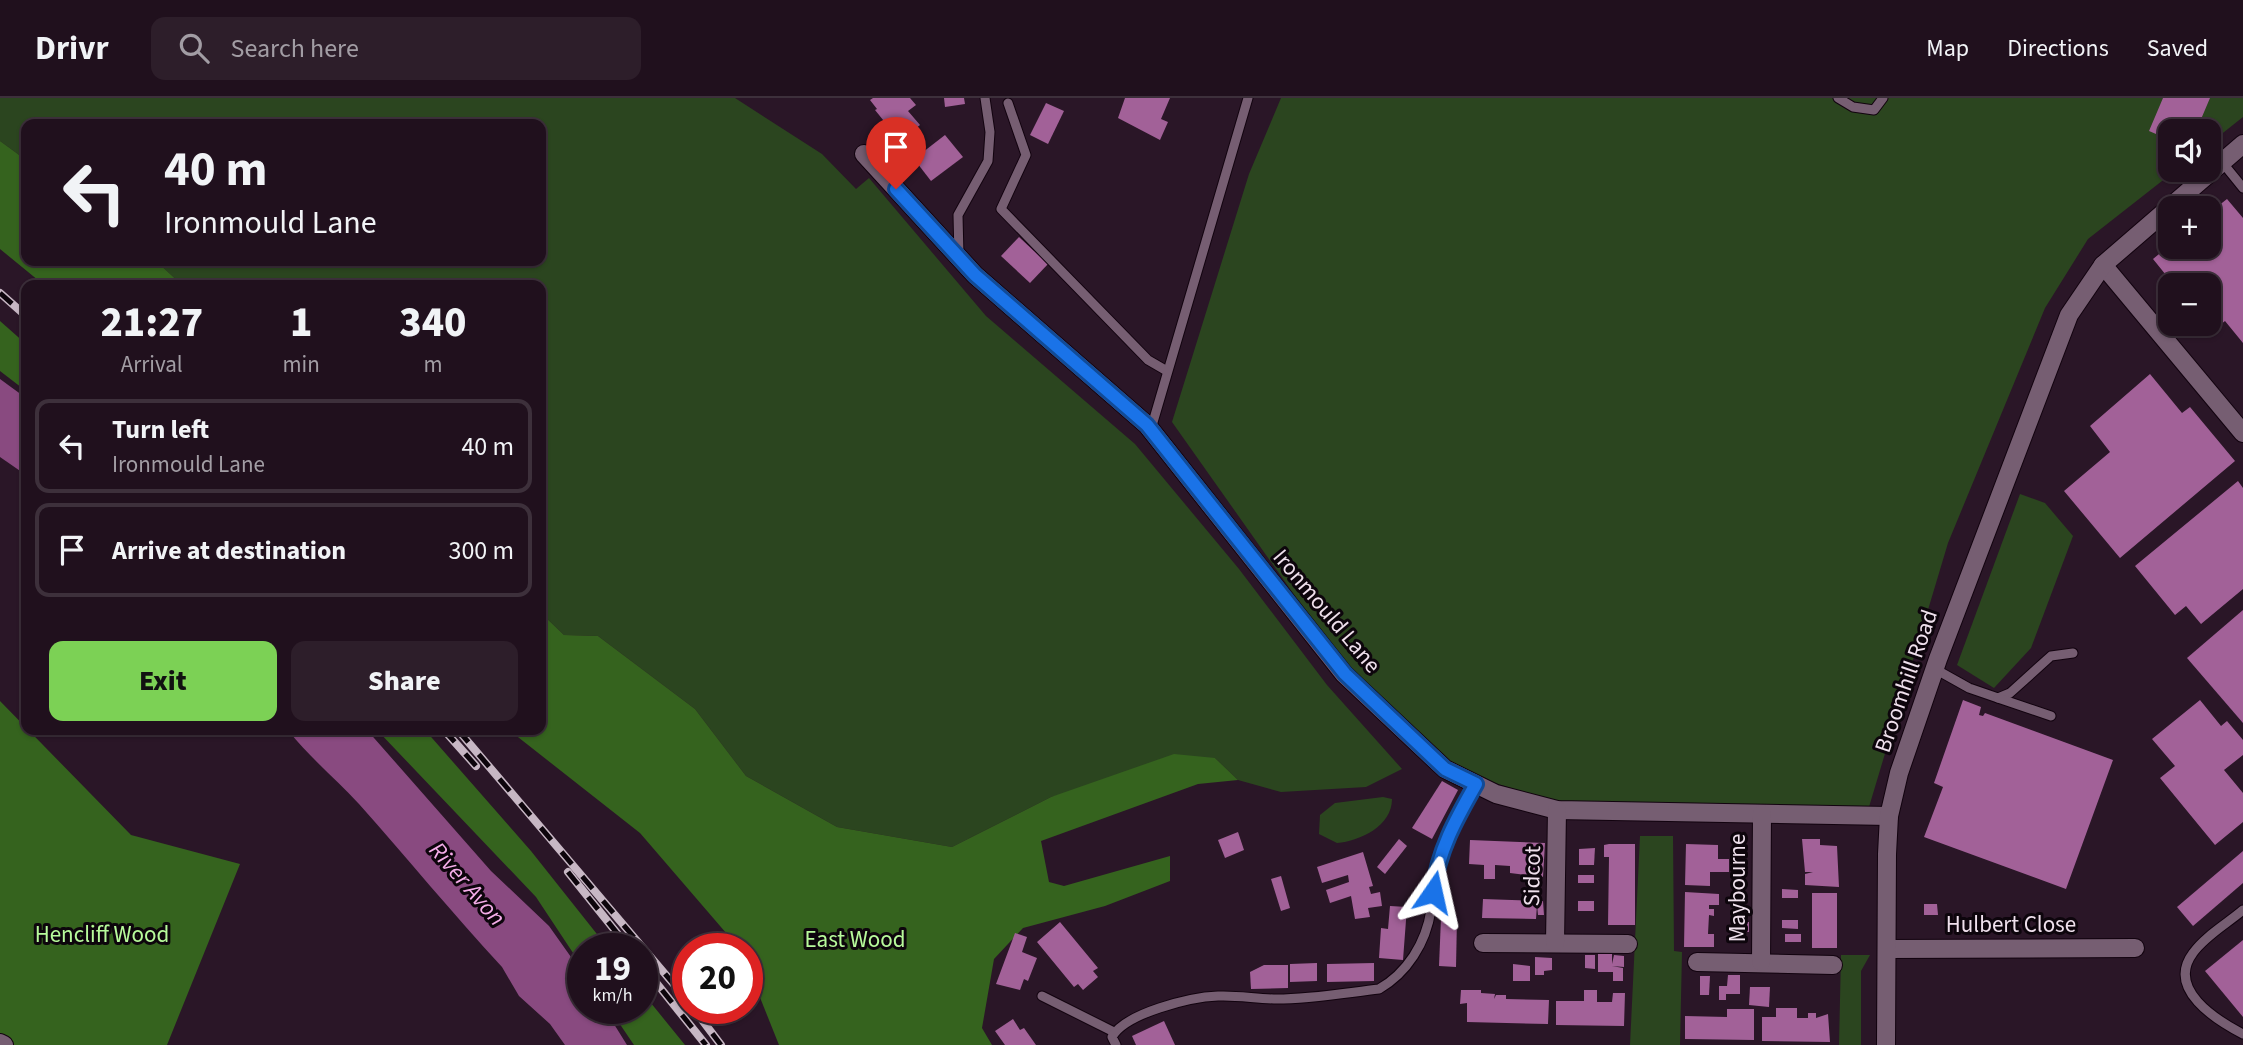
<!DOCTYPE html>
<meta charset="utf-8">
<style>
body{margin:0;font-family:"Source Sans 3",sans-serif;background:#2d1e2a;color:#f1f3f6;height:100vh;display:flex;flex-direction:column;font-size:26px;white-space:nowrap}
*{box-sizing:border-box;margin:0}
p{font-size:23px;color:#a29da4}
.icon{flex:none;width:38px;height:38px;fill:none;stroke:currentColor;stroke-width:2;stroke-linecap:round;stroke-linejoin:round}
.map{position:relative;flex:1;overflow:hidden}
.details{position:absolute;left:21px;top:182px;width:525px;height:455px;display:flex;flex-direction:column;background:#20101d;border-radius:14px;box-shadow:0 2px 5px #0004,0 0 0 2px #3d303b}
.details>*{flex:none}
.banner{position:absolute;left:21px;top:21px;width:525px;height:147px;border-radius:14px;box-shadow:0 2px 5px #0004,0 0 0 2px #3d303b;background:#20101d;color:#f1f3f6;overflow:hidden}
.buttons{position:absolute;left:2158px;top:21px;display:grid;gap:14px}
.buttons a{display:grid;place-items:center;width:63px;height:63px;border-radius:14px;background:#20101d;box-shadow:0 2px 5px #0004,0 0 0 2px #3d303b;font-size:35px}
.speed{position:absolute;left:567px;top:835px;display:flex;gap:14px;font-size:35px;font-weight:700;text-align:center}
.speed>*{display:grid;place-content:center;width:91px;height:91px;border-radius:50%;background:#20101d;box-shadow:0 2px 5px #0004,0 0 0 2px #3d303b;line-height:1}
.speed small{font-size:18px;font-weight:400}
.speed .limit{border:10px solid #d22;background:#fff;color:#111}
.pin{position:absolute;display:grid;place-items:center;width:60px;height:60px;color:#fff;margin:-72px -30px;border-radius:50% 50% 50% 0;rotate:-45deg;box-shadow:0 0 7px #0007}
.pin .icon{rotate:45deg}
.me{position:absolute;width:77px;margin:-38px;rotate:11deg;stroke-linejoin:round;filter:drop-shadow(0 0 5px #0008)}
.turn{display:flex;align-items:center;gap:24px;height:147px;padding:0 28px;font-size:32px}
.turn .icon{width:91px;height:91px;stroke-width:2.5}
.turn b{display:block;font-size:49px;line-height:60px}
.eta{display:flex;justify-content:space-evenly;align-items:center;height:119px;text-align:center}
.eta b{font-size:42px;font-weight:800;line-height:49px}
.cta{display:flex;gap:14px;margin-top:auto;padding:14px 28px}
.cta a{flex:1;height:80px;border-radius:14px;background:#7cd155;color:#111;font-size:28px;font-weight:800;line-height:80px;text-align:center}
.cta a+a{background:#2d1e2a;color:#f1f3f6}
ul{padding:0;list-style:none}
li{display:flex;align-items:center;gap:21px;height:94px;margin:0 14px 10px;padding:0 14px;border:4px solid #3d303b;border-radius:14px}
li div{flex:1}
li b{display:block;font-size:26px}
li em{font-style:normal}
header{display:flex;align-items:center;gap:42px;box-sizing:border-box;height:98px;padding:0 35px;background:#20101d;border-bottom:2px solid #3d303b}
header strong{font-size:33px}
nav{display:flex;gap:38px;margin-inline-start:auto;font-size:24px}
.search{width:490px;height:63px;background:#2d1e2a;display:flex;align-items:center;gap:18px;box-sizing:border-box;padding:0 24px;border-radius:14px;color:#a29da4;font-size:26px}
.map>svg:first-child{display:block}
.green{fill:#2b451f}
.forest{fill:#35631e}
.water{fill:#894a80}
.building{fill:#a26198}
.lines{fill:none;stroke-linecap:round;stroke-linejoin:round}
.service-casing{stroke:#12030f;stroke-width:11}
.minor-casing{stroke:#12030f;stroke-width:20}
.service{stroke:#765e72;stroke-width:9}
.minor{stroke:#765e72;stroke-width:18}
.rail-casing{stroke:#c7b7c4;stroke-width:8}
.rail{stroke:#0d050c;stroke-width:5;stroke-dasharray:16;stroke-linecap:butt}
.route-casing{stroke:#114b97;stroke-width:18}
.route{stroke:#1a73e8;stroke-width:12}
.labels{text-anchor:middle;dominant-baseline:central;stroke-width:6;stroke-linejoin:round;paint-order:stroke}
.street-label{font-size:23px;fill:#efe0ec;stroke:#0d050c}
.park-label{font-size:23px;fill:#b7fa9b;stroke:#0d050c}
.water-label{font-size:24px;font-style:italic;fill:#f5ade9;stroke:#0d050c}
</style>
<header>
<strong>Drivr</strong>
<div class="search"><svg class="icon" aria-label="search" viewBox="0 0 24 24"><circle cx="10" cy="10" r="6"/><path d="M15 15l6 6"/></svg>Search here</div>
<nav><a>Map</a><a>Directions</a><a>Saved</a></nav>
</header>
<div class="map">
<svg width="2243" height="947" viewBox="0 0 2243 947">
<rect width="100%" height="100%" fill="#2a1627"/>
<g class="green">
<path d="M0,0H735L822,56L856,91L869,80L986,218L1135,346L1239,471L1327,587L1402,671L1366,689L1281,694L1238,682L1215,660L1051,699L952,749L837,729L746,678L695,611L598,538L564,537L541,515V187H182L156,163H541V26H26V62L0,43Z"/>
<path d="M1281,0H2243V19L2209,46L2208,33H2170V72H2176L2088,141L2045,210L1948,445L1869,709L1558,705L1479,680L1448,663L1346,570L1172,324L1249,76Z"/>
<path d="M2020,396L2045,405L2073,438L2031,550L1994,590L1957,567Z"/>
<path d="M1383,699L1392,701C1392,728 1360,743 1337,745L1319,736L1320,717L1335,705Z"/>
<path d="M1640,738H1673L1674,853L1682,854L1680,947H1630Z"/>
<path d="M1841,857H1870L1861,873V947H1839Z"/>
</g>
<g class="forest">
<path d="M0,43L26,62V163H156L182,187H44L0,151Z"/>
<path d="M0,223L26,246V293L0,273Z"/>
<path d="M541,515L564,537L598,538L695,611L746,678L837,729L952,749L1051,699L1174,656L1215,660L1238,682L1198,686L1041,743L1049,784L1064,788L1170,758V783L1105,808L1023,830L994,861L982,930L992,947H779L747,867V850H739L640,735L509,632H541Z"/>
<path d="M0,603L131,737L240,766L167,947H0Z"/>
<path d="M377,632H425L531,753L608,850H583V870L536,799Z"/>
<path d="M642,894L685,947H634L609,910H642Z"/>
</g>
<g class="water">
<path d="M0,281L26,300V377L0,359Z"/>
<path d="M288,632H367L491,773L549,828L583,876V910H604L627,947H565L550,926L519,898L502,869C453,816 407,760 359,706C336,681 309,659 288,632Z"/>
</g>
<g class="building">
<path d="M873,0H910L916,7L908,13L920,27L900,43L875,12L877,11L870,2Z"/>
<path d="M944,0H964L965,6L945,9Z"/>
<path d="M1125,0H1170L1161,21L1168,24L1160,42L1118,20Z"/>
<path d="M2163,0H2210L2196,33H2170V42L2149,33Z"/>
<path d="M1046,5L1064,13L1048,46L1030,37Z"/>
<path d="M945,37L963,59L931,83L914,61Z"/>
<path d="M2227,101L2243,120V245L2225,223L2211,234L2205,226H2208V187H2174L2153,161L2170,147L2208,149V116Z"/>
<path d="M1019,139L1048,166L1030,185L1001,158Z"/>
<path d="M2150,276L2182,315L2190,309L2235,363L2120,460L2064,393L2110,354L2090,328Z"/>
<path d="M2238,383L2243,390V491L2201,526L2186,508L2175,517L2135,468Z"/>
<path d="M2243,512V625L2187,560Z"/>
<path d="M1963,602L1981,609L1979,617L1983,618L1985,615L2113,662L2066,791L1924,739L1943,689L1934,685Z"/>
<path d="M2200,602L2221,628L2227,623L2243,642V657L2224,672L2243,695V724L2215,747L2160,680L2175,668L2152,641Z"/>
<path d="M1442,683L1458,692L1432,741L1412,730Z"/>
<path d="M1238,734L1244,752L1225,760L1218,742Z"/>
<path d="M1399,741L1407,748L1385,776L1377,769Z"/>
<path d="M1802,741H1820V747L1837,748L1839,789L1805,787V776L1813,774H1805Z"/>
<path d="M1470,742L1545,745L1543,779L1510,775V768L1495,767V781H1484V767L1469,766Z"/>
<path d="M1609,746H1635V827H1608L1609,759H1604V747Z"/>
<path d="M1686,746L1718,747V761H1729V774H1710V788L1685,787Z"/>
<path d="M1595,750L1594,767H1579V751Z"/>
<path d="M2243,753V785L2193,828L2177,809Z"/>
<path d="M1363,754L1373,788L1369,789L1371,796L1380,794L1382,808L1368,810L1370,819L1355,821L1351,798L1330,805L1326,792L1349,784L1348,777L1322,785L1317,769Z"/>
<rect x="1578" y="777" width="16" height="8"/>
<path d="M1281,778L1290,810L1281,813L1271,781Z"/>
<path d="M1782,791L1798,792V800H1782Z"/>
<path d="M1685,794L1719,796V807H1709V811H1714V818L1709,817L1708,836H1714V849H1684Z"/>
<rect x="1812" y="795" width="25" height="55"/>
<path d="M1483,801L1543,803L1544,817H1538L1537,807L1536,821L1482,820Z"/>
<rect x="1578" y="803" width="16" height="10"/>
<path d="M1924,806H1937L1938,817H1924Z"/>
<path d="M1390,808L1407,809L1403,862L1379,860L1381,830L1388,831Z"/>
<path d="M1441,820H1457L1456,869L1439,868Z"/>
<path d="M1782,822H1798V831L1782,830Z"/>
<path d="M1060,824L1098,870L1093,873L1098,879L1083,892L1078,886L1074,889L1037,844Z"/>
<rect x="1732" y="824" width="17" height="10"/>
<path d="M1015,835L1027,839L1022,854L1037,860L1028,883L1024,881L1020,892L996,886Z"/>
<rect x="1785" y="836" width="16" height="8"/>
<path d="M2243,842V919L2205,873Z"/>
<path d="M1598,856H1612V866L1614,857L1624,858V869L1612,868L1623,870V883H1613V874H1598Z"/>
<path d="M1585,857H1595V871L1585,870Z"/>
<path d="M1535,859L1552,860V872L1544,873V877H1535Z"/>
<path d="M1317,865V883L1290,884V866Z"/>
<path d="M1374,865V883L1327,884V866Z"/>
<path d="M1513,866L1530,868V883H1513Z"/>
<path d="M1288,867V890L1251,891L1250,874L1264,867Z"/>
<path d="M1728,877H1740V896H1726V902H1719V888H1727Z"/>
<path d="M1700,878H1710L1709,897H1700Z"/>
<path d="M1750,889H1770L1769,909L1749,907Z"/>
<path d="M1461,892H1481V895L1495,896L1494,901L1496,897H1506V901L1549,902L1548,926L1467,924V905L1460,906Z"/>
<path d="M1584,892H1597V904H1612L1613,895H1625L1624,928L1556,927V903H1584Z"/>
<path d="M1776,910H1797V920H1808V915H1816V920L1828,916L1830,944L1762,943V919H1776Z"/>
<path d="M1727,911H1754V942L1685,941V918L1727,919Z"/>
<path d="M1013,921L1020,932L1024,930L1036,947H1005L995,933Z"/>
<path d="M1164,923L1175,947H1136L1132,938Z"/>
</g>
<g class="lines">
<g class="service-casing">
<g id="service">
<path d="M1838,0L1853,9L1874,12L1883,0"/>
<path d="M1008,5L1026,57L1001,111L1148,262L1167,273"/>
<path d="M2222,64L2243,90"/>
<path d="M959,158L958,117L988,63L990,34L985,0"/>
<path d="M1151,331L1248,0"/>
<path d="M1935,571L1969,590L1998,600L2010,595L2051,558L2073,555"/>
<path d="M1998,600L2051,618"/>
<path d="M2243,812C2228,825 2205,838 2193,855C2166,891 2216,922 2243,936"/>
<path d="M1042,898L1114,934"/>
<path d="M1116,947L1112,939C1125,915 1191,899 1218,898C1238,897 1257,901 1277,901C1310,901 1345,895 1379,891C1407,875 1426,845 1431,812C1433,798 1432,783 1437,769C1445,739 1460,714 1476,686"/>
</g>
</g>
<g class="minor-casing">
<g id="minor">
<path d="M864,56L975,177L1147,327L1344,576L1445,671L1496,696L1557,712L1889,718"/>
<path d="M2103,167L2243,335"/>
<path d="M1483,845L1628,846"/>
<path d="M1555,845L1557,712"/>
<path d="M1887,851L2135,850"/>
<path d="M1697,864L1833,867"/>
<path d="M1761,864L1762,716"/>
<path d="M0,945L4,947"/>
<path d="M1886,947L1887,756L1889,718L1899,675L1938,561L2069,217L2103,167L2243,46"/>
</g>
</g>
<use href="#service" class="service"/>
<use href="#minor" class="minor"/>
<g class="rail-casing">
<g id="rail">
<path d="M0,195L26,218"/>
<path d="M444,632L476,668"/>
<path d="M458,632L688,903"/>
<path d="M568,774L629,850"/>
<path d="M642,867L706,947"/>
<path d="M693,910L721,947"/>
</g>
</g>
<use href="#rail" class="rail"/>
</g>
<g class="lines">
<g class="route-casing">
<path id="route" d="M896,91L975,177L1147,327L1345,576L1445,671L1476,686C1456,721 1438,753 1433,794"/>
</g>
<use href="#route" class="route"/>
</g>
<g class="labels">
<g class="street-label">
<text transform="translate(1327 513) rotate(50)">Ironmould Lane</text>
<text transform="translate(1906 583) rotate(-71)">Broomhill Road</text>
<text transform="translate(1532 778) rotate(-89)">Sidcot</text>
<text transform="translate(1737 790) rotate(-90)">Maybourne</text>
<text x="2011" y="826">Hulbert Close</text>
</g>
<g class="park-label">
<text x="102" y="836">Hencliff Wood</text>
<text x="855" y="841">East Wood</text>
</g>
<g class="water-label">
<text transform="translate(467 786) rotate(49)">River Avon</text>
</g>
</g>
</svg>
<div class="buttons">
<a><svg class="icon" aria-label="sound" viewBox="0 0 24 24"><path d="M4 9h4l5-4v14l-5-4H4zM17 9q2 3 0 6"/></svg></a>
<a>+</a>
<a>−</a>
</div>
<div class="speed"><div>19<small>km/h</small></div><div class="limit">20</div></div>
<div class="pin" style="left:896px;top:91px;background:#d93025"><svg class="icon" aria-label="arrive" viewBox="0 0 24 24"><path d="M6 21V4h12l-3 4 3 4H6"/></svg></div>
<svg class="me" style="left:1433px;top:794px" viewBox="-20 -20 40 40"><path d="M0-17L14 15 0 8-14 15z" fill="#1a73e8" stroke="#fff" stroke-width="4"/></svg>
<div class="banner">
<div class="turn"><svg class="icon" aria-label="left" viewBox="0 0 24 24"><path d="M17 20v-9H6M10 6l-5 5 5 5"/></svg><div><b>40 m</b>Ironmould Lane</div></div>
</div>
<section class="details">
<div class="eta">
<div><b>21:27</b><p>Arrival</p></div>
<div><b>1</b><p>min</p></div>
<div><b>340</b><p>m</p></div>
</div>
<ul>
<li><svg class="icon" aria-label="left" viewBox="0 0 24 24"><path d="M17 20v-9H6M10 6l-5 5 5 5"/></svg><div><b>Turn left</b><p>Ironmould Lane</p></div><em>40 m</em></li>
<li><svg class="icon" aria-label="arrive" viewBox="0 0 24 24"><path d="M6 21V4h12l-3 4 3 4H6"/></svg><div><b>Arrive at destination</b></div><em>300 m</em></li>
</ul>
<div class="cta"><a>Exit</a><a>Share</a></div>
</section>
</div>
